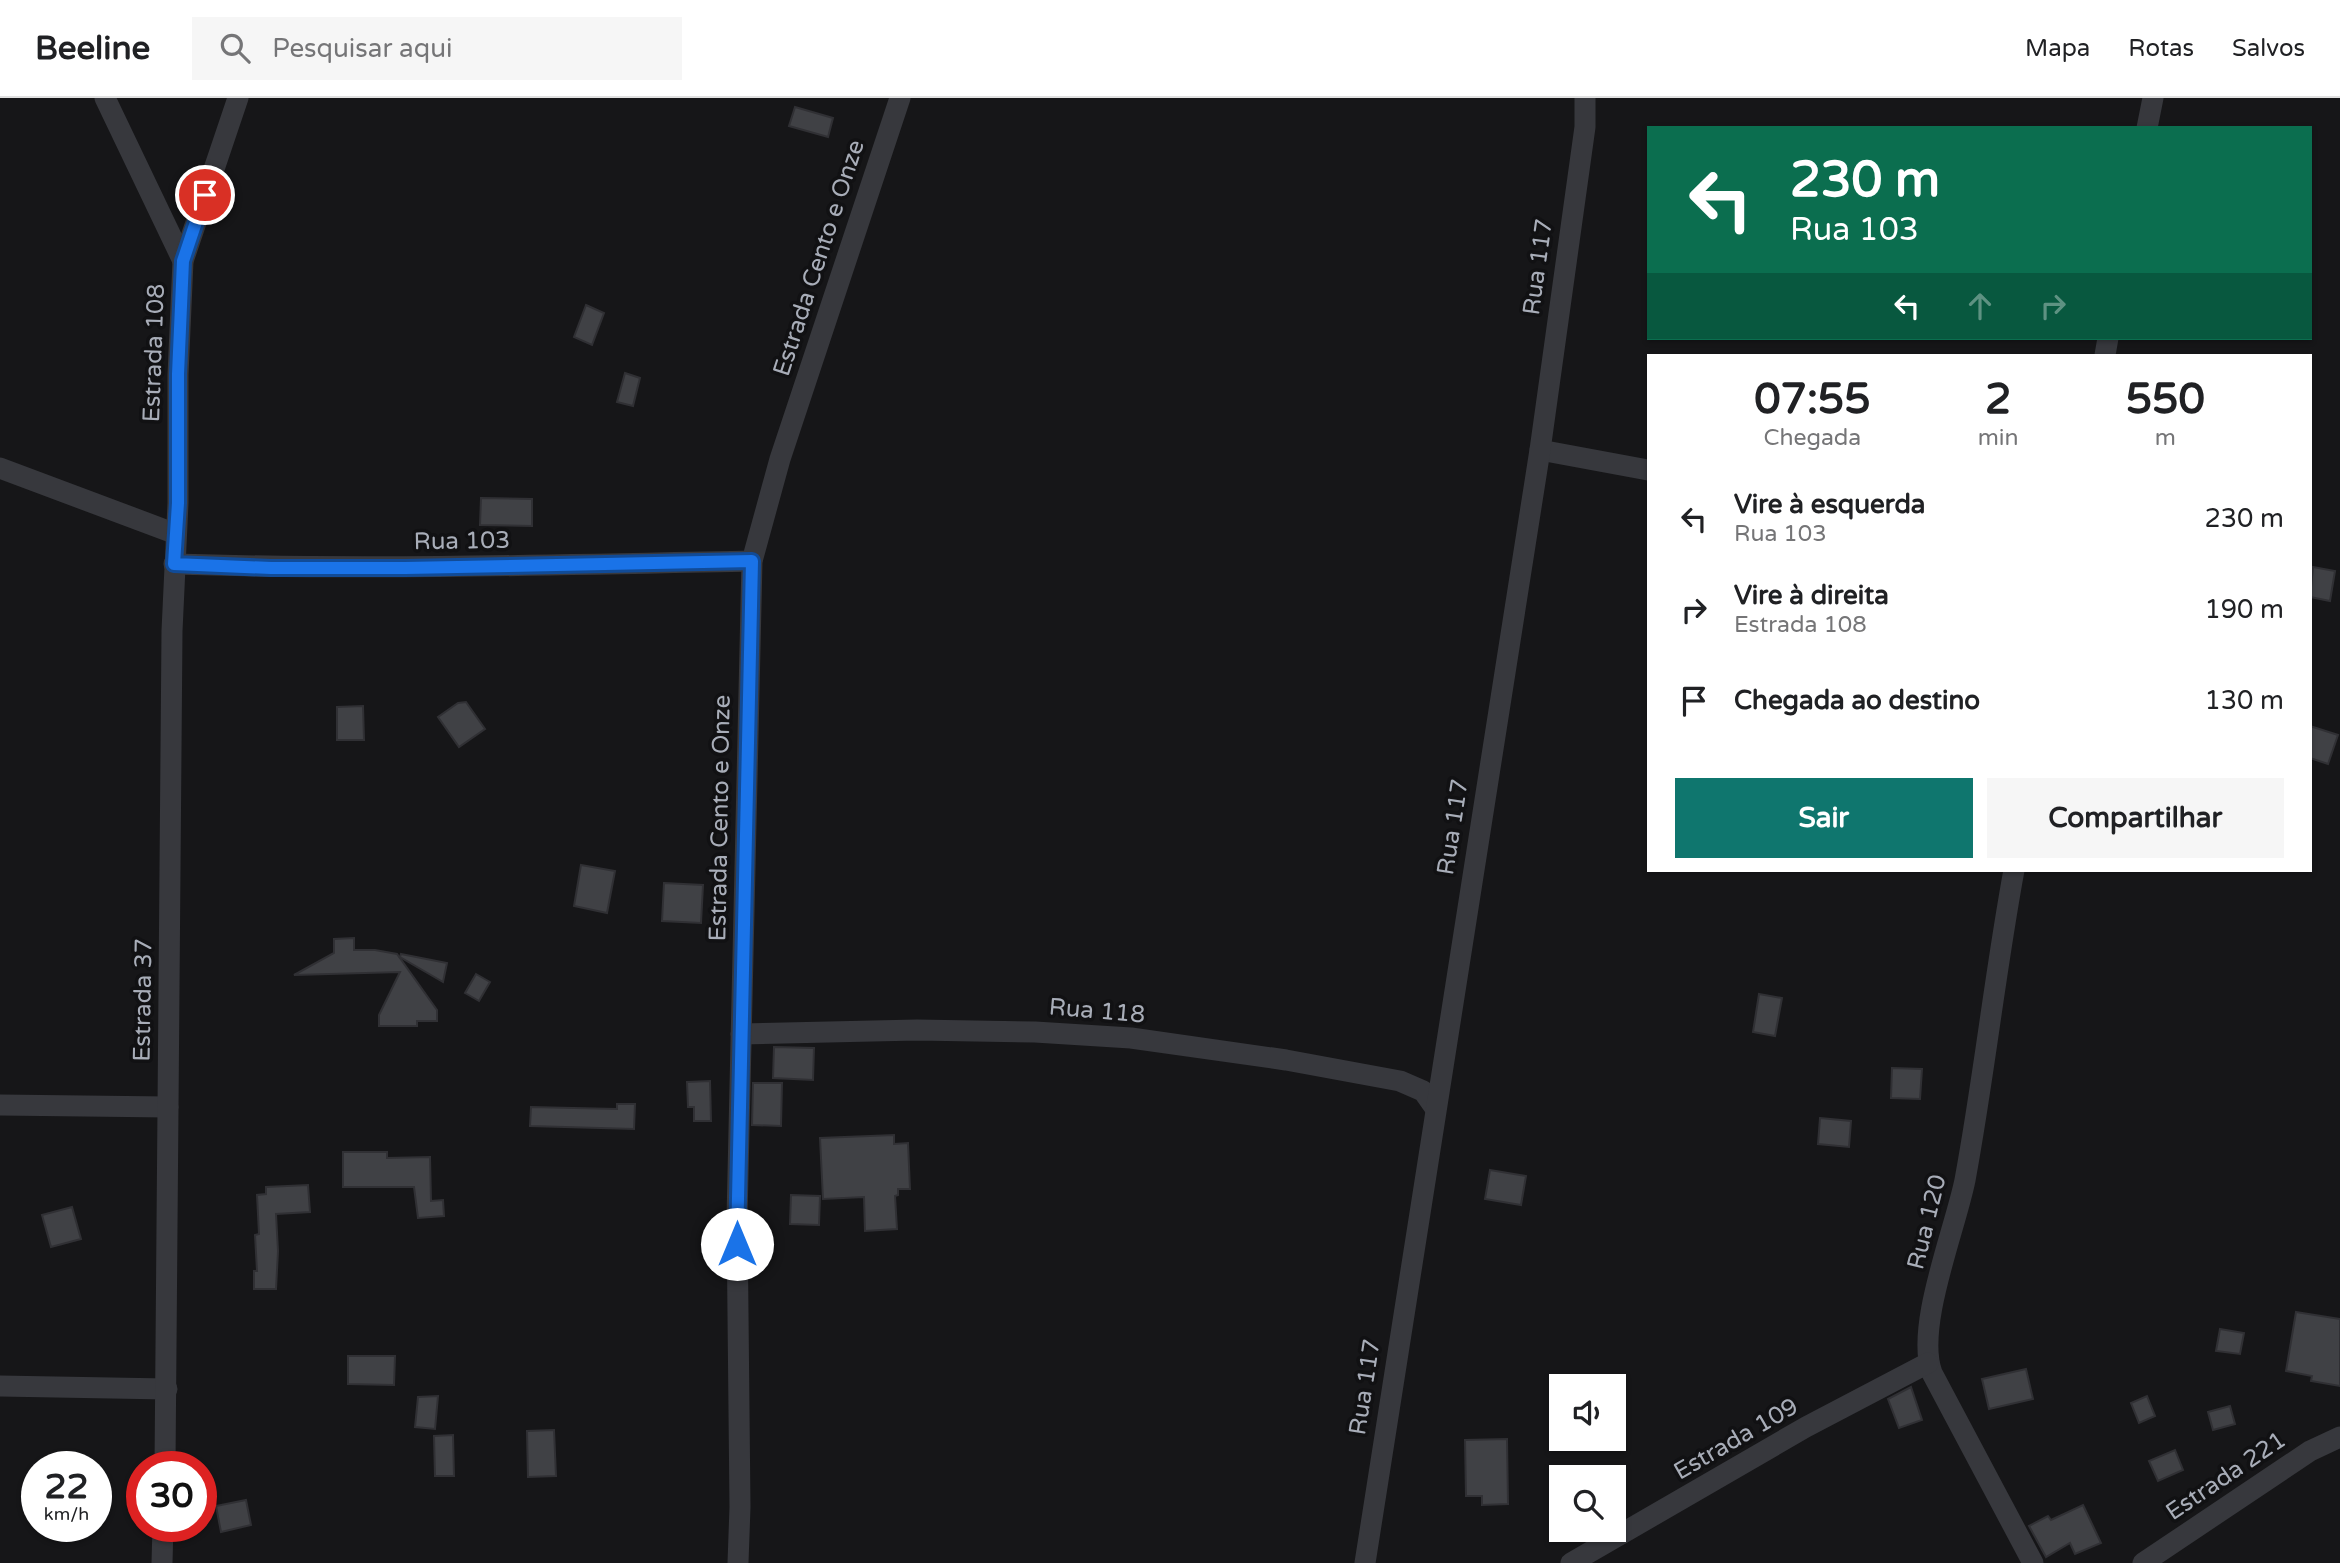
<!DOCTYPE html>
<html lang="pt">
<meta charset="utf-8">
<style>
body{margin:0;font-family:"Varela Round",sans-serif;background:#f6f6f6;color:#202124;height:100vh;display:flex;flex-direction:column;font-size:26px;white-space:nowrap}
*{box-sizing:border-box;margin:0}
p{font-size:23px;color:#757577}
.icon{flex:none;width:38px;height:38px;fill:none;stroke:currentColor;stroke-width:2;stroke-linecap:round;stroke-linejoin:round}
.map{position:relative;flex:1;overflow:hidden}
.details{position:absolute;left:1647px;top:256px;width:665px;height:518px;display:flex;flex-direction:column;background:#fff;border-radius:0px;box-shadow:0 2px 5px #0004}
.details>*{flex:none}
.banner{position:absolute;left:1647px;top:28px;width:665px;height:214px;border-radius:0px;box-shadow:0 2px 5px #0004;background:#0b6e4f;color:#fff;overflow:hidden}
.controls{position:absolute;left:1549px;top:1276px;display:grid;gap:14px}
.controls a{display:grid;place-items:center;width:77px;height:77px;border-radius:0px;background:#fff;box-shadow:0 2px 5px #0004;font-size:35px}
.speed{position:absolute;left:21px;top:1353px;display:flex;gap:14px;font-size:35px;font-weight:700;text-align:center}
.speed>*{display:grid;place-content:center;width:91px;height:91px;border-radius:50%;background:#fff;box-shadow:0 2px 5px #0004;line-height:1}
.speed small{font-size:18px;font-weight:400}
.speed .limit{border:10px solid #d22;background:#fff;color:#111}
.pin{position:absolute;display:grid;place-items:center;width:60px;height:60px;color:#fff;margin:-30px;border:4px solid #fff;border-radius:50%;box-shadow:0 2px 7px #0007}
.me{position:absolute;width:77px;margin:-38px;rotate:0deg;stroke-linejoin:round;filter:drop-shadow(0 0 5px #0008)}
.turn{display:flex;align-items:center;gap:24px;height:147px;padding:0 28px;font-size:32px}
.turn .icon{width:91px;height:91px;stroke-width:2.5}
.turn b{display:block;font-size:49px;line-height:60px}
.lanes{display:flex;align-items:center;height:66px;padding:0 28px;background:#0003;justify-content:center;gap:35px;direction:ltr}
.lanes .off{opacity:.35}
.eta{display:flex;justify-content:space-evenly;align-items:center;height:119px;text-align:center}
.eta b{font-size:42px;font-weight:800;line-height:49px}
.action{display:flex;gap:14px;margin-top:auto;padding:14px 28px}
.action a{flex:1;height:80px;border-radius:0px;background:#0f766e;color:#fff;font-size:28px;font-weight:800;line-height:80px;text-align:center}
.action a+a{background:#f6f6f6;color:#202124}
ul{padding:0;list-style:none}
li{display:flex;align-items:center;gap:21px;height:91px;padding:0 28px}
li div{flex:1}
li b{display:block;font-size:26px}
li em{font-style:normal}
header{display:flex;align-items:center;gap:42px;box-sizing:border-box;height:98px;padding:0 35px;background:#fff;border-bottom:2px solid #e0e0e0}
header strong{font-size:33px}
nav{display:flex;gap:38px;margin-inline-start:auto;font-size:24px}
.search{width:490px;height:63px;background:#f6f6f6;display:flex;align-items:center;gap:18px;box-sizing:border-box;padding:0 24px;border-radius:0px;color:#757577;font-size:26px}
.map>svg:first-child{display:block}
.building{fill:#404145;stroke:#303034;stroke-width:2}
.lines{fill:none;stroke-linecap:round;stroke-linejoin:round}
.minor{stroke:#37383d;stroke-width:21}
.route-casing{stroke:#114b97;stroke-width:18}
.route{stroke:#1a73e8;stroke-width:12}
.labels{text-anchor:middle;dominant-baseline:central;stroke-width:7;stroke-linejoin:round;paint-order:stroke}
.street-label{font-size:24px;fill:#a8adb8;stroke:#111113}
</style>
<header>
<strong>Beeline</strong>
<div class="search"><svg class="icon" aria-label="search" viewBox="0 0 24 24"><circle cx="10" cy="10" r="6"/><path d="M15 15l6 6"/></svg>Pesquisar aqui</div>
<nav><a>Mapa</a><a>Rotas</a><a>Salvos</a></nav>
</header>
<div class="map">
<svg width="2340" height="1465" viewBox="0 0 2340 1465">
<rect width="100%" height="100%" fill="#161618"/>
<g class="building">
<path d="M795,9L833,20L828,39L789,28Z"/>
<path d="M586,207L604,215L592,247L574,239Z"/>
<path d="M625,275L640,280L633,308L617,304Z"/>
<path d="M481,400L532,401V428L480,427Z"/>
<path d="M2313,469L2335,473L2330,503L2310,499Z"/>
<path d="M466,604L485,631L459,649L438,619L458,605Z"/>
<path d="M363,608L364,642H337V609Z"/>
<path d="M2310,628L2338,637L2328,666L2310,660Z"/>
<path d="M581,767L615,773L607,815L574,808Z"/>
<path d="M664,785L703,787L701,825L662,823Z"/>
<path d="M354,840V852H375L397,856L437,912V923H417V928H379V917L400,874L294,877L334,855V841Z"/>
<path d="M401,856L447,865L443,884L400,859Z"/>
<path d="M476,876L490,884L479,903L465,895Z"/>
<path d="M1759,896L1782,900L1775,938L1753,934Z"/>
<path d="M774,949L814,950L813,982L773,980Z"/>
<path d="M1892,970L1922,971L1920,1001L1891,1000Z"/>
<path d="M710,983L711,1023H694V1009H688L687,984Z"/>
<path d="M753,985H782L781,1028L752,1027Z"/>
<path d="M617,1006H635L634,1031L530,1028L531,1009L617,1011Z"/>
<path d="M1820,1020L1851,1023L1849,1049L1818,1046Z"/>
<path d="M894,1037V1046L908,1045L910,1091H898V1097L895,1098L897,1131L865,1133L864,1099L823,1101L820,1040Z"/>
<path d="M343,1054H387V1060L430,1059L431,1103L443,1102L444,1118L418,1120L414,1089H343Z"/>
<path d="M1490,1072L1526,1078L1521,1107L1485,1101Z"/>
<path d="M308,1087L310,1114L276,1116L278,1153L276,1191H254V1173H257L255,1137L259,1136L257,1097L266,1096V1089Z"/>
<path d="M791,1097L820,1098L819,1127L790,1126Z"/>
<path d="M72,1109L81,1141L51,1149L42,1117Z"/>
<path d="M2296,1214L2340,1221V1288L2311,1283L2312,1278L2286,1273Z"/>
<path d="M2220,1231L2244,1235L2240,1256L2216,1253Z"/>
<path d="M348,1258H395L394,1287L348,1286Z"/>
<path d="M2026,1271L2033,1301L1989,1311L1982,1281Z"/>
<path d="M1911,1289L1922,1322L1899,1330L1888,1301Z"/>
<path d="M438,1298L435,1331L415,1329L418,1299Z"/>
<path d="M2147,1298L2155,1318L2139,1325L2131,1305Z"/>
<path d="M2230,1308L2235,1326L2213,1332L2208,1314Z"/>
<path d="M554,1332L556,1378L528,1379L527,1333Z"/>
<path d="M453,1337L454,1378H435L434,1338Z"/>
<path d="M1507,1341L1508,1406L1482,1407V1398H1466L1465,1342Z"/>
<path d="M2175,1352L2183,1372L2158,1383L2149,1363Z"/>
<path d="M246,1402L251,1427L221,1434L216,1408Z"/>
<path d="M2083,1407L2101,1445L2075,1456L2070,1445L2046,1459L2029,1428L2048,1418L2051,1422Z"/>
</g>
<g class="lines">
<g class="minor">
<path d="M105,0L183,163"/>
<path d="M2147,30L2153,0"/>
<path d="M2105,257L2108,240"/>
<path d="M1540,352L1648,372"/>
<path d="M0,370L176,436"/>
<path d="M174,466C367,472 559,467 752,463"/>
<path d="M2014,772C1995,875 1984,979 1965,1082C1955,1132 1915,1229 1932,1275L2033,1465"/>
<path d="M741,936L917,932L1035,934L1131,940L1286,962L1400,983L1423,993L1435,1010"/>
<path d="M0,1007L168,1009"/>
<path d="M0,1288L167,1291"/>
<path d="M165,1368L172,533L178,405V277L183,163L238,0"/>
<path d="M162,1465L163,1428"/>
<path d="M738,1465L740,1409L737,1120L752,463L780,361L900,0"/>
<path d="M1365,1465L1540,352L1585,29V0"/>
<path d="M1571,1465L1806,1329L1928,1265"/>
<path d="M2143,1465L2310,1353L2340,1339"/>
</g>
</g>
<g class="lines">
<g class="route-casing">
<path id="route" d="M205,97L183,163L178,276V405L174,466L271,470H405L752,463L737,1146"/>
</g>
<use href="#route" class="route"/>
</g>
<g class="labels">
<g class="street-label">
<text transform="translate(819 160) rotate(-72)">Estrada Cento e Onze</text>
<text transform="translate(1538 169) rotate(-82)">Rua 117</text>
<text transform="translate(154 255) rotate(-88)">Estrada 108</text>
<text transform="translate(462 443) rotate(-1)">Rua 103</text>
<text transform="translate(720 720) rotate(-89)">Estrada Cento e Onze</text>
<text transform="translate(1453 729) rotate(-81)">Rua 117</text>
<text transform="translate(143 902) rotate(-89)">Estrada 37</text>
<text transform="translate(1097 913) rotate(5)">Rua 118</text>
<text transform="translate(1927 1124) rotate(-76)">Rua 120</text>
<text transform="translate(1365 1289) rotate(-81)">Rua 117</text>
<text transform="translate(1736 1341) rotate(-30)">Estrada 109</text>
<text transform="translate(2226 1378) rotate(-34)">Estrada 221</text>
</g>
</g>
</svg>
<div class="controls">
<a><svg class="icon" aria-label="sound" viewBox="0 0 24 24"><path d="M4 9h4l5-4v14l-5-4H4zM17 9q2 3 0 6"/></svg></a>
<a><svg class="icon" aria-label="search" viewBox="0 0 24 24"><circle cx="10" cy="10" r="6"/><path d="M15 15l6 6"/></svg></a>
</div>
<div class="speed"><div>22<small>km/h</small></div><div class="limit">30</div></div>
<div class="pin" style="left:205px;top:97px;background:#d93025"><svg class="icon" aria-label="arrive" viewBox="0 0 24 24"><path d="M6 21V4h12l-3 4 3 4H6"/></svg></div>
<svg class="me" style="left:737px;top:1146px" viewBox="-20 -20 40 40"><circle r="19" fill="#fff"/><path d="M0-13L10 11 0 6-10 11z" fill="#1a73e8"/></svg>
<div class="banner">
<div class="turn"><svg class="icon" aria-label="left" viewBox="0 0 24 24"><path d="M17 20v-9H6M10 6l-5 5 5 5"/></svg><div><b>230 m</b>Rua 103</div></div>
<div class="lanes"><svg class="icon" aria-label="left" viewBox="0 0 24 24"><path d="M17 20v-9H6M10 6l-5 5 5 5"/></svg><svg class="icon off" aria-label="ahead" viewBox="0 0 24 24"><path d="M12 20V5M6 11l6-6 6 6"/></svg><svg class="icon off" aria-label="right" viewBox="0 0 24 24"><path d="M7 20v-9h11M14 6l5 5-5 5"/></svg></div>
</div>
<section class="details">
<div class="eta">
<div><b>07:55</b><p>Chegada</p></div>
<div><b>2</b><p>min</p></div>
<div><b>550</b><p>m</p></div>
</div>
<ul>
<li><svg class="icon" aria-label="left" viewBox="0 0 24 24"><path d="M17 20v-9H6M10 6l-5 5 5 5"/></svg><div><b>Vire à esquerda</b><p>Rua 103</p></div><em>230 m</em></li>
<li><svg class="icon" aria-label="right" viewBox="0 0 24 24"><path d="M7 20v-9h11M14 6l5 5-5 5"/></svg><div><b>Vire à direita</b><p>Estrada 108</p></div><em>190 m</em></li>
<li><svg class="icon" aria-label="arrive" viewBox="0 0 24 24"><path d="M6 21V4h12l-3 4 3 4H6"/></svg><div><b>Chegada ao destino</b></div><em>130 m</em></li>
</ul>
<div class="action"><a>Sair</a><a>Compartilhar</a></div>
</section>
</div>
